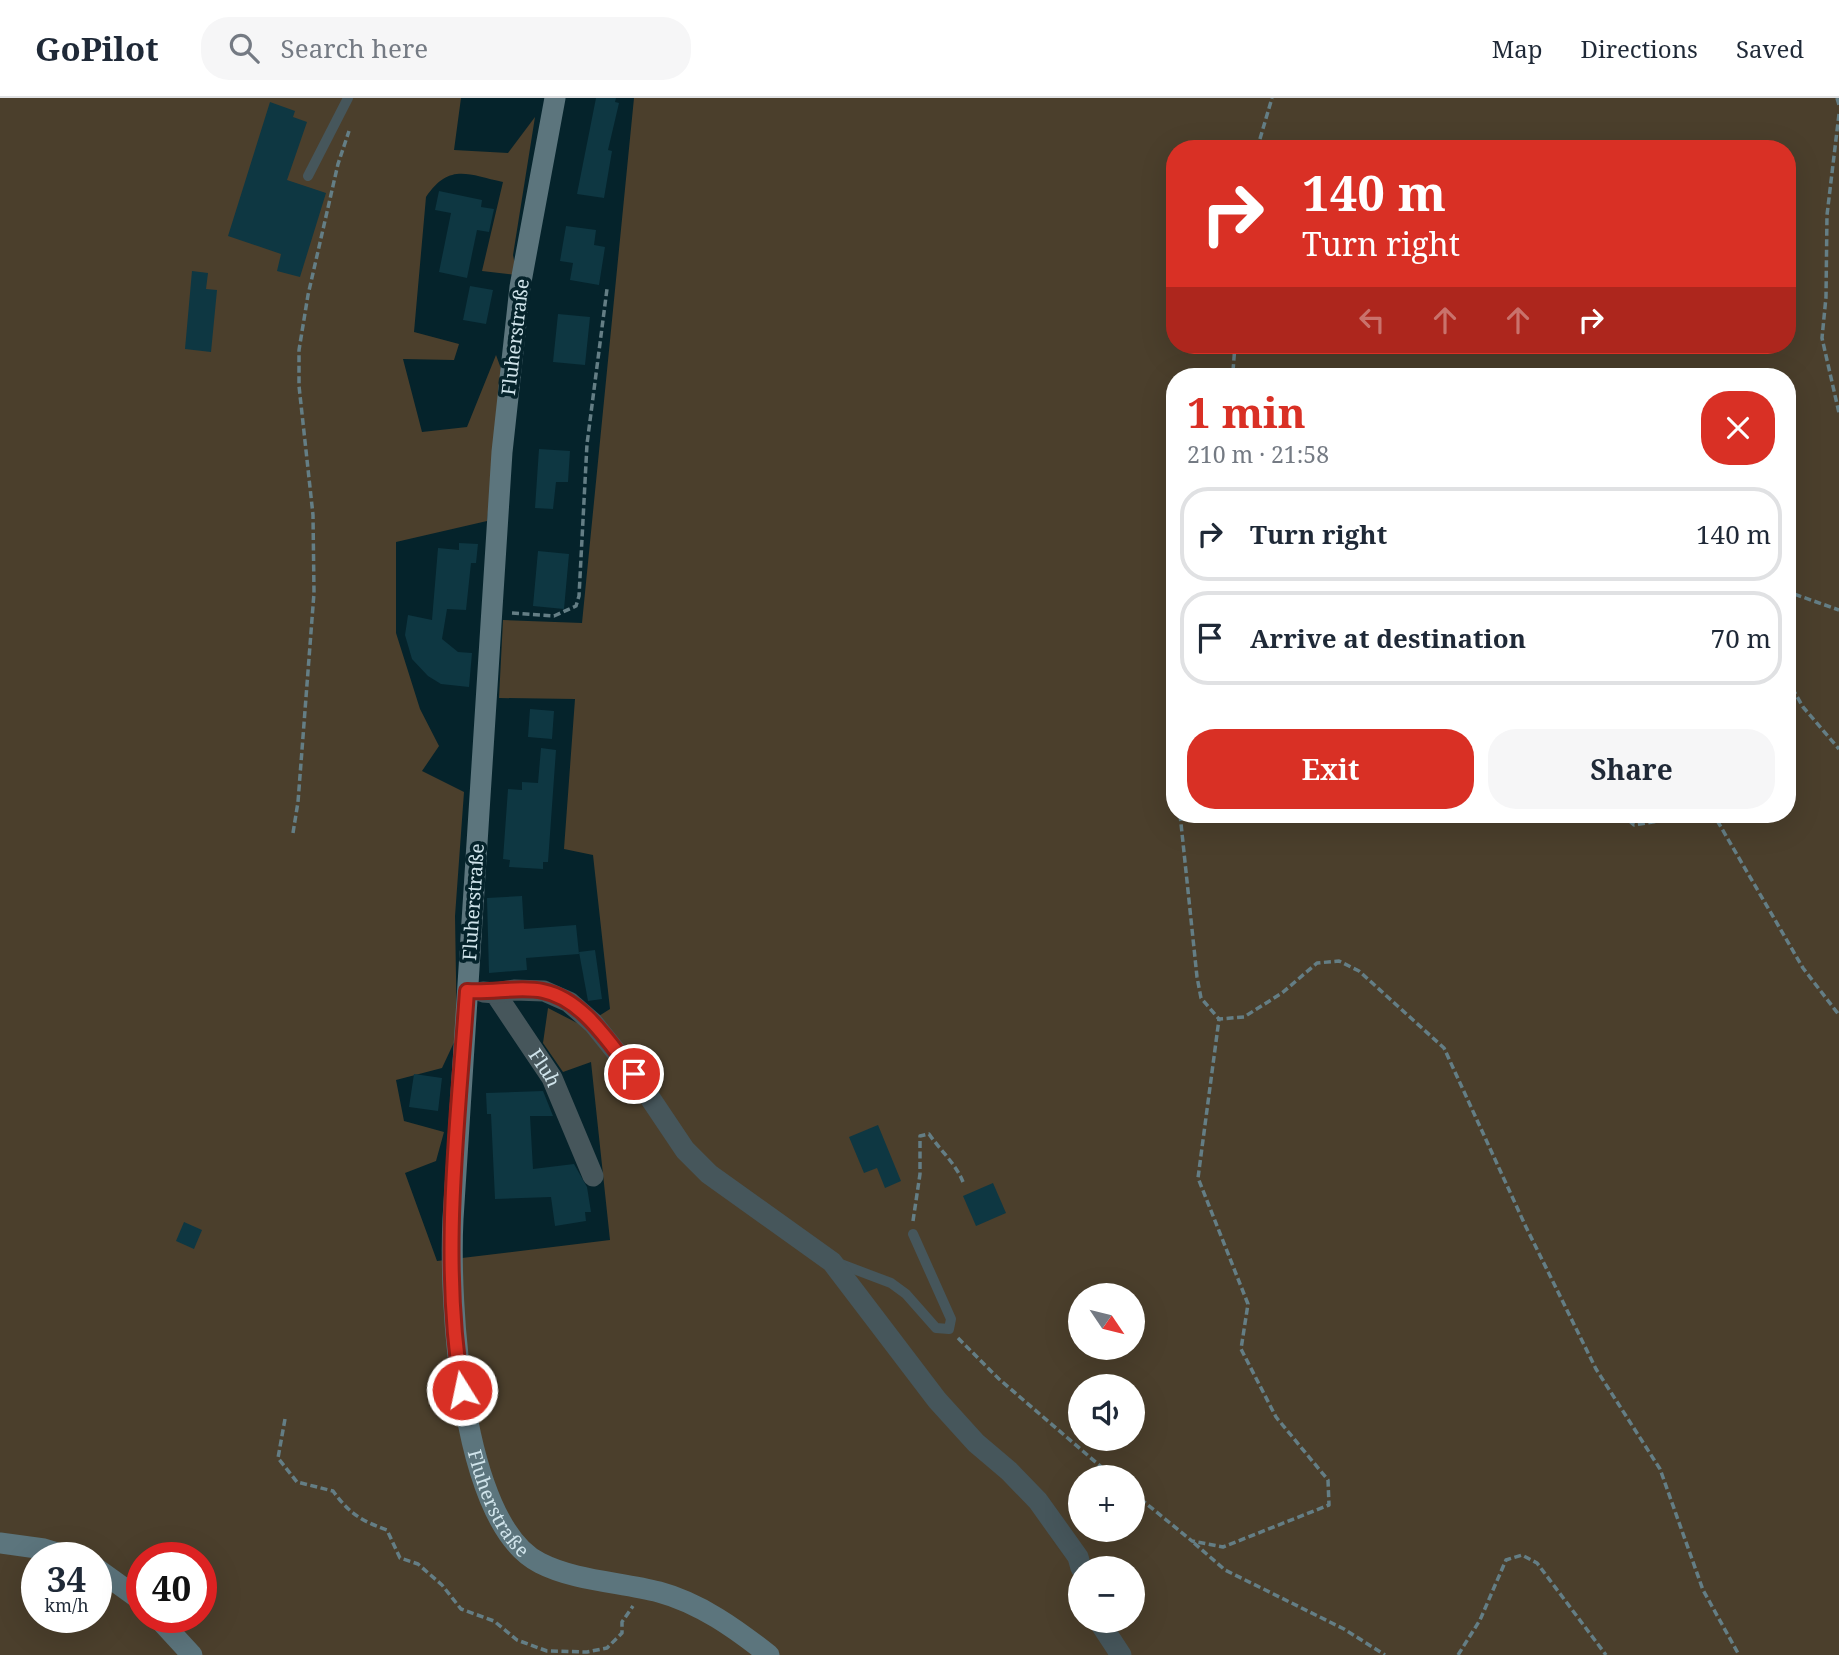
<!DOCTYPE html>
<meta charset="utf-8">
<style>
body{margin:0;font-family:"Noto Serif",serif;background:#f6f6f7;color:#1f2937;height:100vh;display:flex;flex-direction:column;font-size:26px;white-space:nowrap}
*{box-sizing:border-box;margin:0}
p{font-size:23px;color:#747a83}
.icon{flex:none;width:38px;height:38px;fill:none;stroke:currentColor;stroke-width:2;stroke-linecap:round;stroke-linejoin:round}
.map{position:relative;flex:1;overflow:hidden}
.panel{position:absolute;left:1166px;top:270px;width:630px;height:455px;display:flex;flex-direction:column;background:#fff;border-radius:28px;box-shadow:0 7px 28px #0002}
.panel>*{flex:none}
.guide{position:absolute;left:1166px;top:42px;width:630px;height:214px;border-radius:28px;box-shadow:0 7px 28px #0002;background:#d93025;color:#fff;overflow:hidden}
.needle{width:46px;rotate:125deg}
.buttons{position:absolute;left:1068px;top:1185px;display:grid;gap:14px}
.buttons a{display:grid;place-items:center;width:77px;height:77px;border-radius:50%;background:#fff;box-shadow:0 7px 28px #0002;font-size:35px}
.speed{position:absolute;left:21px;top:1444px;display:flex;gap:14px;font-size:35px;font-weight:700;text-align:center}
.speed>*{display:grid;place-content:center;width:91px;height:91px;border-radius:50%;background:#fff;box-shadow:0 7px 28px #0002;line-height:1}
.speed small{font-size:18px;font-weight:400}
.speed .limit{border:10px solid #d22;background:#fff;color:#111}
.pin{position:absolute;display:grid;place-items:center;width:60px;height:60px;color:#fff;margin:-30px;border:4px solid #fff;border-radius:50%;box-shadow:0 2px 7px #0007}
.me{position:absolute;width:77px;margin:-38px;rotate:350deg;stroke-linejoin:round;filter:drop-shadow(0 0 5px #0008)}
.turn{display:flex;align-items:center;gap:24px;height:147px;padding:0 21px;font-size:32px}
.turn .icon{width:91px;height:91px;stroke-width:2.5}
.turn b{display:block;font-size:49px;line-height:60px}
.lanes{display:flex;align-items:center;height:66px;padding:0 21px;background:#0003;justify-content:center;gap:35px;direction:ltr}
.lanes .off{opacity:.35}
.round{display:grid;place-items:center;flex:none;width:74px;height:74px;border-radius:28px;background:#f6f6f7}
.head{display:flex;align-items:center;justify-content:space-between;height:119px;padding:0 21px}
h1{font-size:42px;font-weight:700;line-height:52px;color:#d93025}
.cta{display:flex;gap:14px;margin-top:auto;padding:14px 21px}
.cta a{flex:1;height:80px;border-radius:28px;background:#d93025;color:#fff;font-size:28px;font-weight:700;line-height:80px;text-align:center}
.cta a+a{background:#f6f6f7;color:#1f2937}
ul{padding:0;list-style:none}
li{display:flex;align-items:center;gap:21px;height:94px;margin:0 14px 10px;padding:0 7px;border:4px solid #e0e1e3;border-radius:28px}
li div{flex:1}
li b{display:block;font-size:26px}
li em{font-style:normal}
header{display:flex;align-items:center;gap:42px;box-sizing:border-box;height:98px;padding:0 35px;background:#fff;border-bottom:2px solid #e0e1e3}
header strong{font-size:33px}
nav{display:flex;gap:38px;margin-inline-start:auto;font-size:24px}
.search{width:490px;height:63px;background:#f6f6f7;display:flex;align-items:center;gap:18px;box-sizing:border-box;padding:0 24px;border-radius:28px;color:#747a83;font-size:26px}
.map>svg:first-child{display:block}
.green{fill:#4b3f2c;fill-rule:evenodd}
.building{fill:#0e3742}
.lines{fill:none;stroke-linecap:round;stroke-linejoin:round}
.path{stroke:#647e85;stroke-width:3.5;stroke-dasharray:7 3.5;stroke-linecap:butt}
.lane{stroke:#46565b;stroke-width:10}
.street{stroke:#46565b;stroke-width:21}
.secondary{stroke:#5c757d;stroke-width:21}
.route-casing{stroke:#8d1f18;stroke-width:18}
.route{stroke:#d93025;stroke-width:12}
.labels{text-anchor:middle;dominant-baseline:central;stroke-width:7;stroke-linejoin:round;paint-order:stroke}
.street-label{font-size:19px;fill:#d0e4eb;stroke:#05232b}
</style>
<header>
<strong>GoPilot</strong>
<div class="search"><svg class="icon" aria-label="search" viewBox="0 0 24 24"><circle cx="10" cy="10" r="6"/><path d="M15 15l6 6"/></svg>Search here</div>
<nav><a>Map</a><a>Directions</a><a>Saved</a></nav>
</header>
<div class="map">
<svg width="1839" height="1557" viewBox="0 0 1839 1557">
<rect width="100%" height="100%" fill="#05232b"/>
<path class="green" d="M0,0H461L454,52L508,55L535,19L513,157L517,177L482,173L503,84C467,76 449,65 426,99L414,234L459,246L454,262L403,261L422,334L467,329L496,257L504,279L487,423L396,444V535L420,611L439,648L422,673L464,694L455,818L457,938L442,970L396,982L404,1023L444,1034L436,1063L405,1075L437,1163L610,1142L591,964L563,974L543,945L548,910L583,928L610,911L593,757L564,751L575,601L499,600L503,522L582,525L634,0H1839V1557H0ZM1174,51H1787V247H1174ZM1174,278H1787V716H1174ZM1080,1197H1132V1250H1080ZM1080,1288H1132V1340H1080ZM1080,1379H1132V1432H1080ZM37,1460H96V1519H37ZM142,1460H201V1519H142ZM1080,1470H1132V1522H1080Z"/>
<g class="building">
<path d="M596,0H616L615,4L619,5L608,52L612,53L604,100L577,96Z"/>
<path d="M270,4L295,13L293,19L307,24L287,82L326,95L300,179L277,173L281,156L228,138Z"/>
<path d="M439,93L482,102L481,109L494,111L489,134L477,132L467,180L439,174L451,115L435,112Z"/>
<path d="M566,128L596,132L594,147L605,149L599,187L570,182L573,165L560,163Z"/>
<path d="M192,173L208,175L206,191L217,192L211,254L185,251Z"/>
<path d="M470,188L493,192L486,226L463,222Z"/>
<path d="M558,216L590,219L585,267L553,264Z"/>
<path d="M539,351L570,353L568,384H556L553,411L535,410Z"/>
<path d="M459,445L478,446L476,465H471L466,512L447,511L442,541L458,554L472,555L469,589L441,586L428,578L412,561L405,537L408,517L432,522L438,450L459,452Z"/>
<path d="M538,453L569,456L564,511L533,508Z"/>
<path d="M530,611L554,613L552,641L528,639Z"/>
<path d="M541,650L556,652L548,764H543V771L509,769L510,762L503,761L508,691L522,692V684L538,685Z"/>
<path d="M522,798L524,831L576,827L579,856L526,860L527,872L489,875L487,800Z"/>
<path d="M595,852L602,901L588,903L579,854Z"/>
<path d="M414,976L442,980L438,1013L409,1009Z"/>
<path d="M543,993L553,1018H530L533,1071L574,1066L587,1089L591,1114H585L586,1123L555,1128L551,1099L495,1101L491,1016H487L486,995Z"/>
<path d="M878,1027L901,1083L885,1090L877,1070L864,1075L849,1039Z"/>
<path d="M993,1085L1006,1115L976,1128L963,1098Z"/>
<path d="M184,1124L202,1132L194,1151L176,1143Z"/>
</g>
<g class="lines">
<g class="path">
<path d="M1837,0L1839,7"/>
<path d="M1839,16L1827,117L1826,199L1822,240L1839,315"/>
<path d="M1257,51L1272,0"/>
<path d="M1233,273L1235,247"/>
<path d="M1226,278L1233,273L1245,278"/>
<path d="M1174,399V438"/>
<path d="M1787,489L1794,496L1839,512"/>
<path d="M512,515L554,518L576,508L579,498L587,346L607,191"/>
<path d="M1787,581L1803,609L1839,651"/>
<path d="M1180,716L1197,879L1201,900L1219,921L1244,919L1282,895L1317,865L1339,863L1359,873L1444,950L1526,1129L1596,1271L1660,1371L1703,1492L1739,1557"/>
<path d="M1621,716L1634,727L1665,722L1670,716"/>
<path d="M1709,716L1718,724L1803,870L1839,917"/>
<path d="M293,735L298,704L314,495L313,417L299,288V252L308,197L338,66L349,33"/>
<path d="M913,1123L920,1076V1038L929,1036C940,1052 956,1066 963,1084"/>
<path d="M958,1240L999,1281L1113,1379"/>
<path d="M285,1321L278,1360L297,1384L333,1393C349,1415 361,1423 387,1432L400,1460L418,1466L442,1487L461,1511L494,1523L517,1542L547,1553L587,1554L607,1550L622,1535V1524L633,1508"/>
<path d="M1132,1394L1192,1443L1223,1449L1329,1407L1328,1382L1276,1319L1241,1251L1248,1206L1198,1080L1219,921"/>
<path d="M1194,1445L1225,1472L1344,1531L1385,1557"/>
<path d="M1458,1557L1480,1522L1506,1462L1522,1457L1537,1465L1606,1557"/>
</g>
<g class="lane">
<path d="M308,78L348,0"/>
<path d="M838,1165L891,1185L906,1196L936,1230L949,1231L951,1221L913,1136"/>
</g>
<g class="street">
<path id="s1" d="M483,894L495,895L552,980L593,1078"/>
<path d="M495,895L514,892L544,893L569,904L593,925L634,976L685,1052L709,1076L832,1164L937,1302L976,1345L1009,1373L1038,1403L1078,1459L1081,1470"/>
<path d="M1098,1522L1121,1557"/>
</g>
<g class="secondary">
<path id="s2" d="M555,0L520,189L502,354L453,1121C449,1201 460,1425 540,1465C575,1483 621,1484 659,1494C700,1505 736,1531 769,1557"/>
<path d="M0,1445L44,1451L74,1460"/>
<path d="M96,1470L142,1503"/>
<path d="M157,1519L192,1557"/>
</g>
</g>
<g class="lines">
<g class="route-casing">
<path id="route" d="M462,1292C440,1161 458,1025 467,893C492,895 520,888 543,893C583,901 610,946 634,976"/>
</g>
<use href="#route" class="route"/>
</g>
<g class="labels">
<g class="street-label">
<text transform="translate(515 239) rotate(-83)">Fluherstraße</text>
<text transform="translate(473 804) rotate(-86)">Fluherstraße</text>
<text stroke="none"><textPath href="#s1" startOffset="102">Fluh</textPath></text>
<text stroke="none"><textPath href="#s2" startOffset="1418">Fluherstraße</textPath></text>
</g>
</g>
</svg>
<div class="buttons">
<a><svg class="needle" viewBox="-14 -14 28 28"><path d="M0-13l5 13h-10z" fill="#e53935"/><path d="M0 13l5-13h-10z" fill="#747a83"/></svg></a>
<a><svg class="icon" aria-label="sound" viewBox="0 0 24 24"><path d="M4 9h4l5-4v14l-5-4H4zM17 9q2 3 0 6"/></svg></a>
<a>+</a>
<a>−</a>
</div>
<div class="speed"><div>34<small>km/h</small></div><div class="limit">40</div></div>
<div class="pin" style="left:634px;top:976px;background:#d93025"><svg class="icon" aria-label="arrive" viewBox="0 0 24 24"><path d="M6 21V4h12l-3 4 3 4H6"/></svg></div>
<svg class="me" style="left:462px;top:1292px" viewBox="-20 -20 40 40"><circle r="17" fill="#d93025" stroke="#fff" stroke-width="3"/><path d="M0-11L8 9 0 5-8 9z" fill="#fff"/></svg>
<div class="guide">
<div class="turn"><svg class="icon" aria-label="right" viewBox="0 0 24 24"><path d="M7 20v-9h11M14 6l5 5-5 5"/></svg><div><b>140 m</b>Turn right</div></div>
<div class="lanes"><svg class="icon off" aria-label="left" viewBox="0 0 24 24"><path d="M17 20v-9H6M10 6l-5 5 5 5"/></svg><svg class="icon off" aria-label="ahead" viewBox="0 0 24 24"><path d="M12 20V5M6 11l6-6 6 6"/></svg><svg class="icon off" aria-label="ahead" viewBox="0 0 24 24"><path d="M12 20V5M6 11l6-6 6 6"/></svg><svg class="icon" aria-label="right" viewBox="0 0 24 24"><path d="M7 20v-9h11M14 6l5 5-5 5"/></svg></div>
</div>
<section class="panel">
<div class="head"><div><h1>1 min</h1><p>210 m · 21:58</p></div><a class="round" style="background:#d93025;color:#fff"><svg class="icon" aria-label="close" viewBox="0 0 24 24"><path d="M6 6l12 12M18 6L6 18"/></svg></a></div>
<ul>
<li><svg class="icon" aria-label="right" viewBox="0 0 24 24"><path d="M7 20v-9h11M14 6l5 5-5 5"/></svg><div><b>Turn right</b></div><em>140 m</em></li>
<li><svg class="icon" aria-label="arrive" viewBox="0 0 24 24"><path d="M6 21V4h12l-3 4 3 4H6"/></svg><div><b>Arrive at destination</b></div><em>70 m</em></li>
</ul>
<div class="cta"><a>Exit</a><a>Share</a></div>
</section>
</div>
